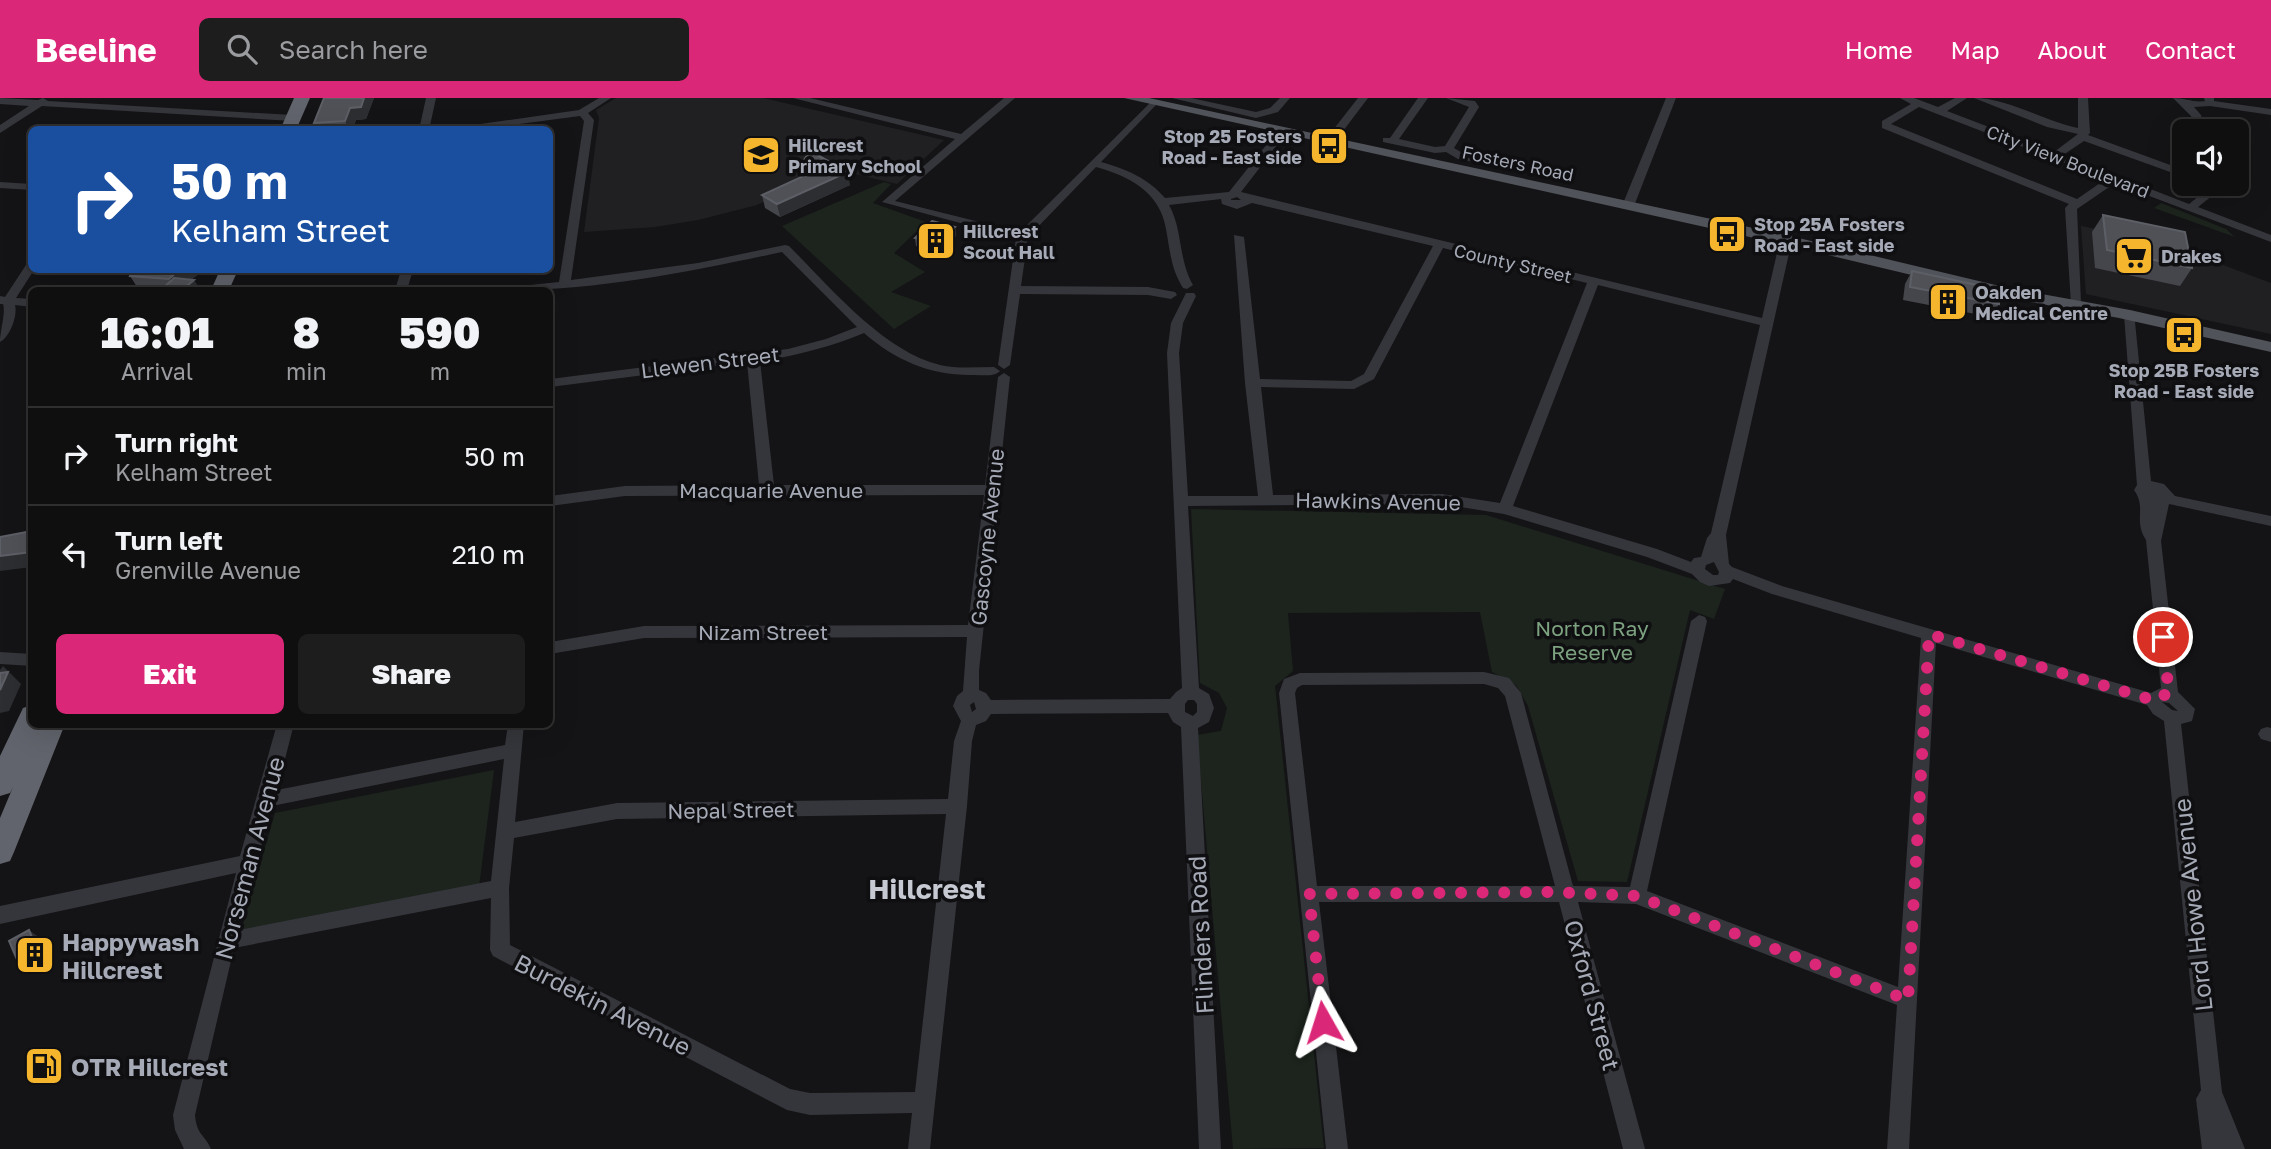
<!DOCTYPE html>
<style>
body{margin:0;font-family:"Golos Text",sans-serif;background:#1d1d1e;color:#f1f3f6;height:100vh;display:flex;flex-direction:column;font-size:26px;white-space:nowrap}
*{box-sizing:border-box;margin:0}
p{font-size:23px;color:#9b9c9f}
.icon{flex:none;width:38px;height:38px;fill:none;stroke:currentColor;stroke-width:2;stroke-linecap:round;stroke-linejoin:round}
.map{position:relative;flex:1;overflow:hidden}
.side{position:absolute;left:28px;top:189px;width:525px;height:441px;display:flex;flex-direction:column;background:#0f0f10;border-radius:10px;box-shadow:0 7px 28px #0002,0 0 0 2px #2f2f30}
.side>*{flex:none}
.top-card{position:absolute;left:28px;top:28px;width:525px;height:147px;border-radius:10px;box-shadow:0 7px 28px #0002,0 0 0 2px #2f2f30;background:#1a4fa0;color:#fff;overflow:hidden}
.buttons{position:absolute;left:2172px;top:21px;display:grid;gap:14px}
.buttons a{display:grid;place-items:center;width:77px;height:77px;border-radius:10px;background:#0f0f10;box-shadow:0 7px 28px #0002,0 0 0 2px #2f2f30;font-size:35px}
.pin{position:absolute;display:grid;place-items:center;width:60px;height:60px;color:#fff;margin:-30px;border:4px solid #fff;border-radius:50%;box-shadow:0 2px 7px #0007}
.me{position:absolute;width:77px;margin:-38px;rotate:354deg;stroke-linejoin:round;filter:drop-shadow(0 0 5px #0008)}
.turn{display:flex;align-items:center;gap:24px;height:147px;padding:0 28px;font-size:32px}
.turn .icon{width:91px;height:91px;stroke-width:2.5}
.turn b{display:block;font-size:49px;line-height:60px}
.eta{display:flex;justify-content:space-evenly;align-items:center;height:119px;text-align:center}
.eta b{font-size:42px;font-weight:800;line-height:49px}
.button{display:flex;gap:14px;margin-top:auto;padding:14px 28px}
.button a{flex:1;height:80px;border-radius:10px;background:#db2777;color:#fff;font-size:28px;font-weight:800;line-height:80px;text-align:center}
.button a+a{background:#1d1d1e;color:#f1f3f6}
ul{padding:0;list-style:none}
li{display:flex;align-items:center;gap:21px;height:98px;padding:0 28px;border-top:2px solid #2f2f30}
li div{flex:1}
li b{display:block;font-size:26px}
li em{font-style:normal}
header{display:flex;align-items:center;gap:42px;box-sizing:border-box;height:98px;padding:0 35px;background:#db2777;color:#fff}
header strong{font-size:33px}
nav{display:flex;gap:38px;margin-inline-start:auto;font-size:24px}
.search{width:490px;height:63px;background:#1d1d1e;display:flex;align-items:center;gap:18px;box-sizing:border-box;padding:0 24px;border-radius:10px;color:#9b9c9f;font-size:26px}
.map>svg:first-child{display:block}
.built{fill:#202023}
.green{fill:#1c241d}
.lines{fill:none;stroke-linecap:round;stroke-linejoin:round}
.minor{fill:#35363b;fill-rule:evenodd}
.major{fill:#51535a;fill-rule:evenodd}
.highway{fill:#61646c;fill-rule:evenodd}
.wall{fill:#45464b}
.shaded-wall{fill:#2d2e31}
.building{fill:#505157;stroke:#5d5f66;stroke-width:2}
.route{stroke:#db2777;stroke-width:12;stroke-dasharray:0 21.6}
.labels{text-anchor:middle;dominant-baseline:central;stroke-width:7;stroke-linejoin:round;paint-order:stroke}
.far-poi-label{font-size:18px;font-weight:bold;fill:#a5aab6;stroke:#0f0f11;text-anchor:start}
.far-street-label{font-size:18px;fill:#a5aab6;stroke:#0f0f11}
.street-label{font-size:21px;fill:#a5aab6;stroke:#0f0f11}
.park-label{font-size:21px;fill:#7ca27f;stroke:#0f0f11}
.near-street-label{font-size:24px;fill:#a5aab6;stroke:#0f0f11}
.near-poi-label{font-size:24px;font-weight:bold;fill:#a5aab6;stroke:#0f0f11;text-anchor:start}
.district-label{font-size:28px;font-weight:bold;fill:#c6c9d2;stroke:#0f0f11}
</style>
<header>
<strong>Beeline</strong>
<div class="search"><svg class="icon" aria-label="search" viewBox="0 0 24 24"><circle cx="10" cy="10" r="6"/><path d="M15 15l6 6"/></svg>Search here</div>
<nav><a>Home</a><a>Map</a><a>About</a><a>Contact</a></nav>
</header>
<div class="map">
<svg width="2271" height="1051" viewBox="0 0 2271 1051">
<rect width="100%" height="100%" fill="#141416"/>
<g class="built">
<path d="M616,0H763L944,42L897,86L834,71L757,107L698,122L655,129L584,134L599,20L596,12Z"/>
<path d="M2081,128L2165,145L2271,185V236L2086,196Z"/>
</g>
<g class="green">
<path d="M884,84L891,86L873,105L926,124L894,155L925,174L891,194L931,208L894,231L782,128Z"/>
<path d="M2161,105L2226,131L2235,139L2154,110Z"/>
<path d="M1191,411L1486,417L1725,491L1714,521L1690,512L1627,784L1578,783L1528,608L1516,587L1492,574L1480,514L1288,515L1293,573L1275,588L1324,1050L1233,1051L1197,637L1221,633L1227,610L1219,595L1200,585Z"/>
<path d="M494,672L479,789L240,836L275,715Z"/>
</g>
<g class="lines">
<g class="minor">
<path d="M0,0L38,2L43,0L48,3L293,17L298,20L293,23L42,8L0,35V27L29,8L0,6Z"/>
<path d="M426,0H436L429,32H419Z"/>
<path d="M599,0H611L588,15L594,22L571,182L698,165L785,147L789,148C830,189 883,253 940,267C957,271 976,269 994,269L1000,273C994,279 984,277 974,277C932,278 896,263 864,235C830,249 796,258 760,263L774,387H985L998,279L1004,275L1010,279L979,573V592L986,595L991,602L1170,601L1176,594L1182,590L1167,255L1171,225L1186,195H1194L1196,198L1183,225L1179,255L1188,398H1258L1245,285L1234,137L1244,139L1260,281L1351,283L1364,276L1433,148L1252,105L1237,111L1222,106L1221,101L1169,107C1183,132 1178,161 1193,187L1187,191L1183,190C1171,171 1170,153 1166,131C1160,94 1129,78 1096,69L1028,139L1021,188L1148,189L1175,194L1177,197L1171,201L1148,197L1020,196L1010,267L1004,271L998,267L1016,140L882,104L955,41L793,0H810L961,36L1004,0H1015L895,103L1020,134L1153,2L1158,5L1156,7L1101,64C1126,71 1148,80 1165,100L1229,94L1279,31L1283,30L1288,33L1241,94L1762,220L1780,142L1790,140L1792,142L1726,437L1729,466L1732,469L1782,488L2151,595L2161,590L2146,442C2133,422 2147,410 2134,392L2137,387L2124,217L2130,213L2134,214L2151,383L2164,386L2175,398L2271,418V428L2169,406L2161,443L2178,594L2195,611L2192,623L2181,626L2222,994L2245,1051H2202L2196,1001L2201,992L2164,623L2153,616L2147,607L1936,545L1909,1051H1887L1897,907L1636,806L1578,804L1645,1051H1623L1559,804H1319L1348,1051H1326L1279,595L1284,581L1300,575L1484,574L1509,580L1521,595L1573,788L1630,789L1691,523L1699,517L1705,519L1707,523L1647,793L1898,889L1921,540L1772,496L1733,481L1730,485L1709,488L1700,484L1692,476L1647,459L1504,416L1442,406L1188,408L1199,590L1209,596L1214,610L1209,624L1198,630L1221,1051H1199L1181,629L1173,624L1168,615L991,616L986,623L976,627L972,643L967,708L930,1051H908L912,1015L810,1017L787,1012L493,858L490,852L491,800L234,850L195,1017C197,1038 204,1035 211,1051H184L175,1032L173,1017L236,775L0,826V808L240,758L277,626H294L277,692L505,647L508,626H524L515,724L617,705L948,701L954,643L961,623L953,608L957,598L963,593L967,539L644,540L550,556V544L644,528L968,527L984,397L625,398L550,408V398L625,388L759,387L747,264L550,289V281L788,251L826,241L857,229L782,154C698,172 601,192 515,192L521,188L559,184L584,23L580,18L473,32H439L579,12ZM1237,99L1241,102H1231V101ZM1443,150L1587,185L1500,405L1442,396L1273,397L1261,289L1354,291L1374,281ZM1598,187L1760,227L1711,435L1707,440L1701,459L1694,460L1691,464L1657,451L1513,408ZM1714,464L1719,474L1718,477H1713L1705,471L1706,467ZM1484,586L1498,590L1505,598L1555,788H1317L1295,595L1297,590L1302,587ZM1188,602H1194L1197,606V614L1193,618L1185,614V606ZM974,604L976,611L972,614L970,607ZM2162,604L2169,605L2178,613L2172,612ZM504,661L491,783L239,832L272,708ZM946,716L915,994L810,995L790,991L510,847L509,790L514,740L617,721Z"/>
<path d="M1172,0H1191L1256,14L1270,10L1280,0H1290L1278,14L1256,20Z"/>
<path d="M1358,0H1368L1334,45H1326V41Z"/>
<path d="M1418,0H1428L1399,41L1435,49L1445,48L1469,9L1446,0L1475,3L1479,9L1454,50L1466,57L1496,64V68L1458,61L1446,54L1435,55L1383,44V40H1390Z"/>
<path d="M1666,0H1676L1634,108L1624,110L1622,108Z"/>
<path d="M1900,0H1914L1938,9L1955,0H1967L1947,13L2054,54L2078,36L2047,29L1974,0C2007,0 2045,23 2078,30V0H2088L2090,35L2088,37L2184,72V79L2084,43L2063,57L2189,106L2204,94L2207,86H2217L2213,97L2198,109L2271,137V144L2115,85L2077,111L2081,204L2075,208L2071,207L2065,110L2069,106L1882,30V23L1911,6ZM1919,9L2106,81L2077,101L1891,26Z"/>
<path d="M2173,0C2184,0 2195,5 2205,3L2204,0H2214V3L2271,11V17L2210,8L2194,9L2201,17L2205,33H2195L2191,18Z"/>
<path d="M0,84L32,86V92L0,90Z"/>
<path d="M32,163V172H34L16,200L32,201V209L15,207C18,217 10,239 0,244C0,233 6,214 3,206H0V198L5,199L28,164Z"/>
<path d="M401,172H413L407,192H395Z"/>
<path d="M0,554L32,556V568L0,566Z"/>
<path d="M2267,629L2271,630V644L2261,641L2258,636L2261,631Z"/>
</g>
<path class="major" d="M1124,0H1149L1786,137L2008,190L2130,212L2271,244V254L2119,220L2008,200L1786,147Z"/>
<g class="highway">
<path d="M294,0H310L296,32H280Z"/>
<path d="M220,172H238L229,192H211Z"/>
<path d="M32,607V626H65L14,754L10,763L0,766V720L13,689L10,695L0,698V658L23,610Z"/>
</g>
</g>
<g class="wall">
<path d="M324,0H374L366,21L356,22L352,32H318L314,25Z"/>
<path d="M804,62L850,87L780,119L765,110L762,97L808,76L807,75Z"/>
<path d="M2103,117L2192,170L2180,188L2095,170L2092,134Z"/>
<path d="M955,129L956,138L937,155L916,148L915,140Z"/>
<path d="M133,172H203L191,182L201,192H139L130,178Z"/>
<path d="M1912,173L1999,206L1991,219L1903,202L1905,186Z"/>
</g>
<g class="shaded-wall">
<path d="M364,0H374L366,21L356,22L352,32H349L345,23L350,10Z"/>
<path d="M848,74L850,87L780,119L777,106Z"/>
<path d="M955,129L956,138L937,155L936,146Z"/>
<path d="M179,172H203L179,192H176L169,181Z"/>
<path d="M194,182L201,192H182Z"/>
<path d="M32,452V469L0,473V458Z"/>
<path d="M3,568L21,586L9,613L0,615V572Z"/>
<path d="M29,832L40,840L49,862L29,872L18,864Z"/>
</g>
<g class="building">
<path d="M324,0H364L361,9L350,10L345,23L314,25Z"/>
<path d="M810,53L848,74L777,106L762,97L819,71L804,62Z"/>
<path d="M2103,117L2185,134L2192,170L2107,152Z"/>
<path d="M932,123L955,129L936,146L915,140Z"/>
<path d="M133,172H179L169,181L130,178Z"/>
<path d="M1912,173L2000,192L1999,206L1910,189Z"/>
<path d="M174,180L194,182L182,192H161Z"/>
<path d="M32,433L31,454L0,458V439Z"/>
<path d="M8,574L0,592V575Z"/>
<path d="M29,832L38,854L18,864L9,843Z"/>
</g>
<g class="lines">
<path class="route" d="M1323,924L1309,796L1556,794L1637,798L1908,902L1929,536L2153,602L2158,597H2169L2163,539"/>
</g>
<defs>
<g id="bus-square" transform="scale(2.0125)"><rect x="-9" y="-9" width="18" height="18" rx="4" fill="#f5b62d" stroke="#0f0f11"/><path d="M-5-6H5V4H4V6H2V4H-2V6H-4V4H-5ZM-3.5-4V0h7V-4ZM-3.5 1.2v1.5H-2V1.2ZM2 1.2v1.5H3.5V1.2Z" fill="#111"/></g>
<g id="school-square" transform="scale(2.0125)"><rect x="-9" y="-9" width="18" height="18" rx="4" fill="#f5b62d" stroke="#0f0f11"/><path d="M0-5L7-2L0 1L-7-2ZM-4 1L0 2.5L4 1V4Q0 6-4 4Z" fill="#111"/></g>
<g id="building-square" transform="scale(2.0125)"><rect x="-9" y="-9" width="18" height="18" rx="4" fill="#f5b62d" stroke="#0f0f11"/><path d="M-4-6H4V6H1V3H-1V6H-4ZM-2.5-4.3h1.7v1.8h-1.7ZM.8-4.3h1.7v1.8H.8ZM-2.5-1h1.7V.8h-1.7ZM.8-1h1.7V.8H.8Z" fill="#111"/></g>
<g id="supermarket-square" transform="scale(2.0125)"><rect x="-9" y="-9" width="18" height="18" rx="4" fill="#f5b62d" stroke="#0f0f11"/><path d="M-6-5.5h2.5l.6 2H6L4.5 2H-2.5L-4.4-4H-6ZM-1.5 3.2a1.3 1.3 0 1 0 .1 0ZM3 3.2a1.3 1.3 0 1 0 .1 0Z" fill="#111"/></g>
<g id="fuel-square" transform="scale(2.0125)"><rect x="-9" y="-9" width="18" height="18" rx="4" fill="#f5b62d" stroke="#0f0f11"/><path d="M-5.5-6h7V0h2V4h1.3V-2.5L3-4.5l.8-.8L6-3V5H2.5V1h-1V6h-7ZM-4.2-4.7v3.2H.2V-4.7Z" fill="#111"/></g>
</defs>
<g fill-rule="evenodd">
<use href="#bus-square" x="1329" y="48"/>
<use href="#school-square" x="761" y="57"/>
<use href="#bus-square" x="1727" y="136"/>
<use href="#building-square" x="936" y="143"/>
<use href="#supermarket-square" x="2134" y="158"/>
<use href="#building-square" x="1948" y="204"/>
<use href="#bus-square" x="2184" y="237"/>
<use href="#building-square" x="35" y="857"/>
<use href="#fuel-square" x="44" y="968"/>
</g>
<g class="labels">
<g class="far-poi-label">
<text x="1302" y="38" text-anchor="end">Stop 25 Fosters<tspan x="1302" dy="21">Road - East side</tspan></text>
<text x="788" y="47">Hillcrest<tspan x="788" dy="21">Primary School</tspan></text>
<text x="1754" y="126">Stop 25A Fosters<tspan x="1754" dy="21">Road - East side</tspan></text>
<text x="963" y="133">Hillcrest<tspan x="963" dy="21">Scout Hall</tspan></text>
<text x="2161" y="158">Drakes</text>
<text x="1975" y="194">Oakden<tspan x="1975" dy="21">Medical Centre</tspan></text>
<text x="2184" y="272" text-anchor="middle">Stop 25B Fosters<tspan x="2184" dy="21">Road - East side</tspan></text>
</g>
<g class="far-street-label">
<text transform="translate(2068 63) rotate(21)">City View Boulevard</text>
<text transform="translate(1518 65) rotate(12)">Fosters Road</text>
<text transform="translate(1513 165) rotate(13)">County Street</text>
</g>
<g class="street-label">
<text transform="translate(710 264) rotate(-7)">Llewen Street</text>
<text x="771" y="392">Macquarie Avenue</text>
<text transform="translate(1378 403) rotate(1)">Hawkins Avenue</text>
<text transform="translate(987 439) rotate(-84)">Gascoyne Avenue</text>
<text x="763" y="534">Nizam Street</text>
<text transform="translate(731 712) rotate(-1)">Nepal Street</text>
</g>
<g class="park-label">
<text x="1592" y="530">Norton Ray<tspan x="1592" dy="24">Reserve</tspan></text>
</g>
<g class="near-street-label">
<text transform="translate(249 760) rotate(-75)">Norseman Avenue</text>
<text transform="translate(2192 807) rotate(-96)">Lord Howe Avenue</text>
<text transform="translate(1200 837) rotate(-93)">Flinders Road</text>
<text transform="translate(1593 897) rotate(75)">Oxford Street</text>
<text transform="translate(603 906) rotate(27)">Burdekin Avenue</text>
</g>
<g class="near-poi-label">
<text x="62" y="843">Happywash<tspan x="62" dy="28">Hillcrest</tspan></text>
<text x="71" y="968">OTR Hillcrest</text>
</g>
<g class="district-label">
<text x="927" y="790">Hillcrest</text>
</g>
</g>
</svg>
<div class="buttons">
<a><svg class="icon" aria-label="sound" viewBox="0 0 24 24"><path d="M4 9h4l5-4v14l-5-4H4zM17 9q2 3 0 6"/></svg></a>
</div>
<div class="pin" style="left:2163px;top:539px;background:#d93025"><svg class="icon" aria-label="arrive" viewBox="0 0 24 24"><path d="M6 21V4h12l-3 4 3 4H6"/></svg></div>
<svg class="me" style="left:1323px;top:924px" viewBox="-20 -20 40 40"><path d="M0-17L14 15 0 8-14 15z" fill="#db2777" stroke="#fff" stroke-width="4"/></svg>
<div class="top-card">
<div class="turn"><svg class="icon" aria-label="right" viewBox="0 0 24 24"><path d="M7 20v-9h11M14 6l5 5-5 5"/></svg><div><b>50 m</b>Kelham Street</div></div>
</div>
<section class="side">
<div class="eta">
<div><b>16:01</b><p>Arrival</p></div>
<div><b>8</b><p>min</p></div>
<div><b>590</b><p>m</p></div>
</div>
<ul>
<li><svg class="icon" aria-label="right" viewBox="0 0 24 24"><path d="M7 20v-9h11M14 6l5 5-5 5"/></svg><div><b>Turn right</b><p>Kelham Street</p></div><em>50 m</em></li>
<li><svg class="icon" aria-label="left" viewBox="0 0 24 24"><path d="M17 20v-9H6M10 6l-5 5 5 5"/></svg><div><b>Turn left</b><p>Grenville Avenue</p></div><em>210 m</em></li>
</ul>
<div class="button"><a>Exit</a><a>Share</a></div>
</section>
</div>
